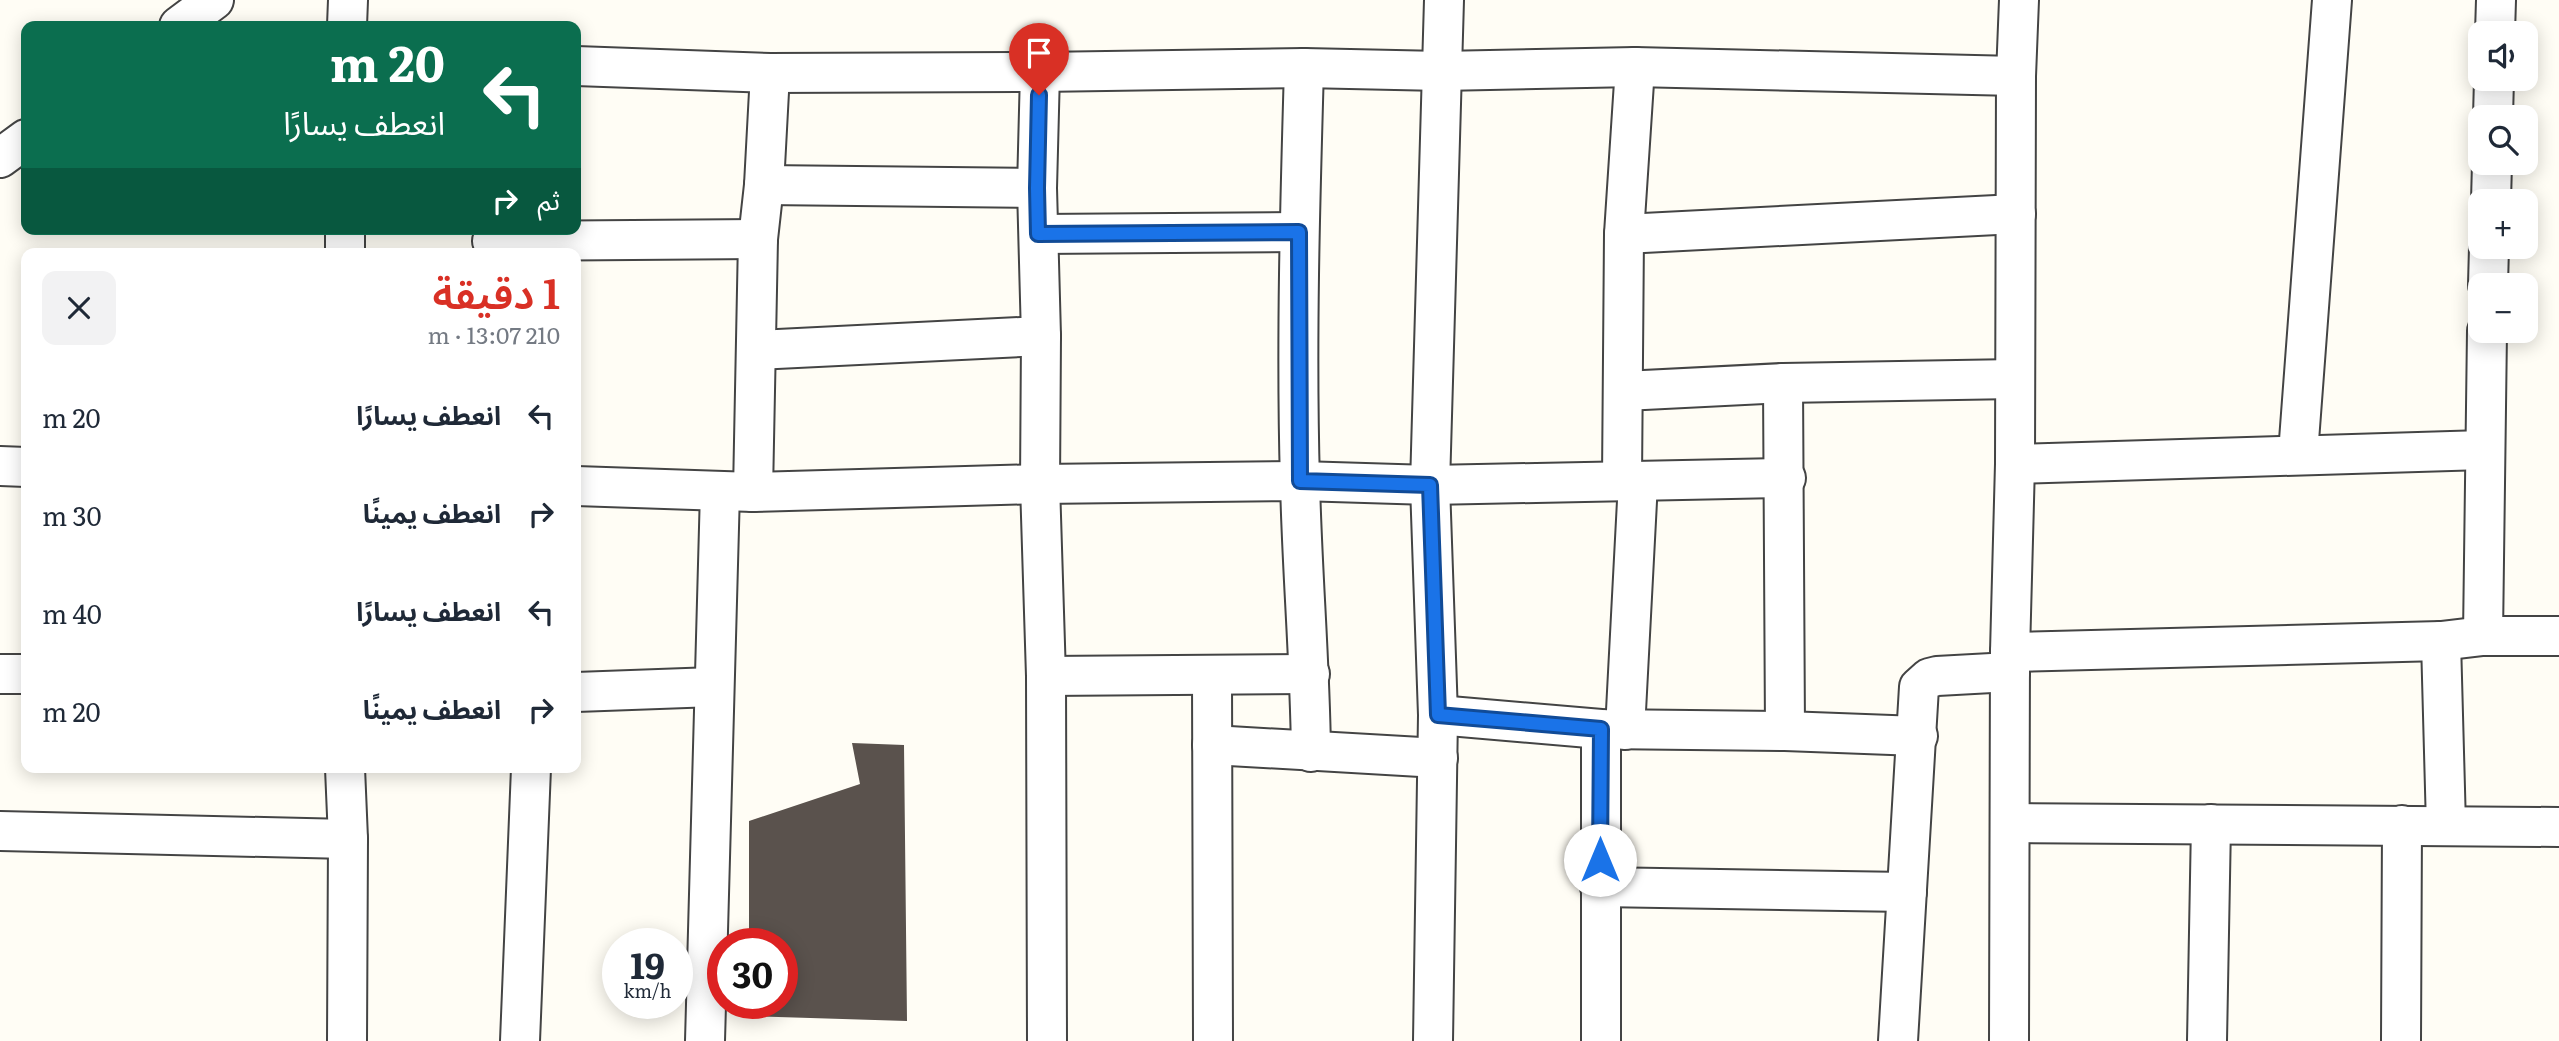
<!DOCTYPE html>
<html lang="ar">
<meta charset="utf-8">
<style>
body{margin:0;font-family:Literata,"Noto Sans Arabic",serif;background:#f2f2f3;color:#1f2937;direction:rtl;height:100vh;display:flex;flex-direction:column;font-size:26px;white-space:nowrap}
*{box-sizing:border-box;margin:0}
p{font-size:23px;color:#747a83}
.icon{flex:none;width:38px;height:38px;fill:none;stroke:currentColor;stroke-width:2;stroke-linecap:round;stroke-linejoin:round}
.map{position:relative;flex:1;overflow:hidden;direction:ltr}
.side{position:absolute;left:21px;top:248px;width:560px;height:525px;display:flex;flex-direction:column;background:#fff;border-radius:14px;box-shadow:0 4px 18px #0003;direction:rtl}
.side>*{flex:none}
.guide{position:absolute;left:21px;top:21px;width:560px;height:214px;border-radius:14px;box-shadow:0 4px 18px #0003;direction:rtl;background:#0b6e4f;color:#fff;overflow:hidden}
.fabs{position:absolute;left:2468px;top:21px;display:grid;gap:14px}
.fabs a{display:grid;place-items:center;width:70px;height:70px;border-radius:14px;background:#fff;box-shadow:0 4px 18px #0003;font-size:35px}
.speed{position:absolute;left:602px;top:928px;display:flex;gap:14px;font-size:35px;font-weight:700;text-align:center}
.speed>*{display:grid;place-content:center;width:91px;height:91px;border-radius:50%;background:#fff;box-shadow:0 4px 18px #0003;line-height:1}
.speed small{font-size:18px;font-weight:400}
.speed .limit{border:10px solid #d22;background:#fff;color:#111}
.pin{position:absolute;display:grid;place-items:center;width:60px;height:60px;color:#fff;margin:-72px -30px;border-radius:50% 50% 50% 0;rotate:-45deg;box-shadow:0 0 7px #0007}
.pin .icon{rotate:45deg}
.me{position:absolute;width:77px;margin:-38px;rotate:0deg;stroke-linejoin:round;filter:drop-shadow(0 0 5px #0008)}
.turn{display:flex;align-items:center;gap:24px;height:147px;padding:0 21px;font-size:32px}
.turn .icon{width:91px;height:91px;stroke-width:2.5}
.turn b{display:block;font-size:49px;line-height:60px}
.then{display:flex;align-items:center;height:66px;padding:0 21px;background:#0003;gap:14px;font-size:26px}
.round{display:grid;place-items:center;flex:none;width:74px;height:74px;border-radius:14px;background:#f2f2f3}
.summary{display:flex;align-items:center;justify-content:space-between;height:119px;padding:0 21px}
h1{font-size:42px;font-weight:600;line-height:52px;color:#d93025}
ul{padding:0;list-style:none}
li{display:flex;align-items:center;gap:21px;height:98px;padding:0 21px}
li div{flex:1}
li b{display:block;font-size:26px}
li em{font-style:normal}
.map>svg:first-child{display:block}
.building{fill:#5a524d}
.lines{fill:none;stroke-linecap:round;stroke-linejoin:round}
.minor-casing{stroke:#444;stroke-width:42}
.minor{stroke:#fff;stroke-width:38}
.route-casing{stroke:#114b97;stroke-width:18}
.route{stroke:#1a73e8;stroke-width:12}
</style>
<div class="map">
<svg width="2559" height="1041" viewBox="0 0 2559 1041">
<rect width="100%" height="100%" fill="#fffdf5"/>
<path class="building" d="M852,743L904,745L907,1021L749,1016V1003H782V943H749V821L860,784Z"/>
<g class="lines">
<g class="minor-casing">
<g id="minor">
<path d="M179,26L214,0"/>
<path d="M347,26L348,0"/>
<path d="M2495,33L2496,0"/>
<path d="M576,66L770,73L1040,72L1304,68L1441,71L1635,67L2016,76"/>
<path d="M1304,68C1300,205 1296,344 1300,482C1302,572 1310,662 1311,752"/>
<path d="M1040,72L1037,188L1041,336L1040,484L1046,676L1047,1041"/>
<path d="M2493,117L2494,79"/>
<path d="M0,158L26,139"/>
<path d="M764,185L1037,188"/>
<path d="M2491,201L2492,163"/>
<path d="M1039,234L1299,232"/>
<path d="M1624,234L2016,214"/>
<path d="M492,241L758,239"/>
<path d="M345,254V229"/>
<path d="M2488,285L2489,247"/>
<path d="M756,350L1041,336"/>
<path d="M1783,383L1785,731"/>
<path d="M1624,391L1783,383L2015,379"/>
<path d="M2298,454L2332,0"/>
<path d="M2015,464L2484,450"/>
<path d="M0,466L26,467"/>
<path d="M1622,480L1624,234L1635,67"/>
<path d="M576,486L753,492L1040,484L1300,481L1430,485L1786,478"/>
<path d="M753,492L758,239L764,185L770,73"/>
<path d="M2483,636L2487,331"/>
<path d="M2441,641L2446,826"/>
<path d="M2010,652L2441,641L2483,636H2559"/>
<path d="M0,674H26"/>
<path d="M1212,675L1213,1041"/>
<path d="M1046,676L1310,674"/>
<path d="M576,692L714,687"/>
<path d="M1438,715L1601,729L1785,731L1918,736"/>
<path d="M1601,729V1041"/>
<path d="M1625,730L1638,482"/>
<path d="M1212,745L1438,758"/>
<path d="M345,768L348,839L347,1041"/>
<path d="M2011,823L2559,827"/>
<path d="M0,831L348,839"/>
<path d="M1600,887L1907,892"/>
<path d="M520,1041L531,768"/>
<path d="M705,1041L720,491"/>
<path d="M1433,1041L1438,715L1430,485L1444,0"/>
<path d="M1898,1041L1919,687L1929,678L1937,676L2010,672"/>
<path d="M2009,1041L2010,652L2015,464L2016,76L2019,0"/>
<path d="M2207,1041L2211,824"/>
<path d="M2401,1041L2402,825"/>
</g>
</g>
<use href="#minor" class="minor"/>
</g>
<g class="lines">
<g class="route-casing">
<path id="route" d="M1039,95L1037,188L1038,234L1299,232L1300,481L1430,485L1438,715L1601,729L1600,860"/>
</g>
<use href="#route" class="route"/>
</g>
</svg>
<div class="fabs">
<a><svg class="icon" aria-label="sound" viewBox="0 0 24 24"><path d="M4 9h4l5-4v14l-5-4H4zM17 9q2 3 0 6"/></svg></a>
<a><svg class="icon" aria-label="search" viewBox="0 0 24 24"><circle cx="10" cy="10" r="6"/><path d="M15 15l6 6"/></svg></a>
<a>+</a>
<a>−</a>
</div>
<div class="speed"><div>19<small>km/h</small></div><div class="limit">30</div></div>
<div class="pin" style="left:1039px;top:95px;background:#d93025"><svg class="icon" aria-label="arrive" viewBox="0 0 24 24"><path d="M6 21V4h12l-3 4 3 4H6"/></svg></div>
<svg class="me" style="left:1600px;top:860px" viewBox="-20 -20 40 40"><circle r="19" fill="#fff"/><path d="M0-13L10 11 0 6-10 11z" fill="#1a73e8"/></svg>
<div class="guide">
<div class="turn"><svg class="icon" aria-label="left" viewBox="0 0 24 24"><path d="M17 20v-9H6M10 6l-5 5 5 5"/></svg><div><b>20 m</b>انعطف يسارًا</div></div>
<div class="then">ثم<svg class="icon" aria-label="right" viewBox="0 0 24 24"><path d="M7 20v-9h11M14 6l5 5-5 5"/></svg></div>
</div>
<section class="side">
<div class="summary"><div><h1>1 دقيقة</h1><p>210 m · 13:07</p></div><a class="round"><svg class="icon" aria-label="close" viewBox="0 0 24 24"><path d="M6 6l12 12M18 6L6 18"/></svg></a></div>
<ul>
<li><svg class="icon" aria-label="left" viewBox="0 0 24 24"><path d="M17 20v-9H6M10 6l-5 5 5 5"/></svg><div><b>انعطف يسارًا</b></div><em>20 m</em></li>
<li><svg class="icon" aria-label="right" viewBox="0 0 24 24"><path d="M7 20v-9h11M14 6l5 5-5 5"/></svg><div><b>انعطف يمينًا</b></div><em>30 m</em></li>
<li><svg class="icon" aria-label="left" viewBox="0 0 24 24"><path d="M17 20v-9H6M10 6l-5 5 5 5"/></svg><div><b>انعطف يسارًا</b></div><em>40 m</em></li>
<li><svg class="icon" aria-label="right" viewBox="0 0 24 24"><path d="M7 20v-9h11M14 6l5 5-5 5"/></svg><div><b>انعطف يمينًا</b></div><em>20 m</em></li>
</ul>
</section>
</div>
